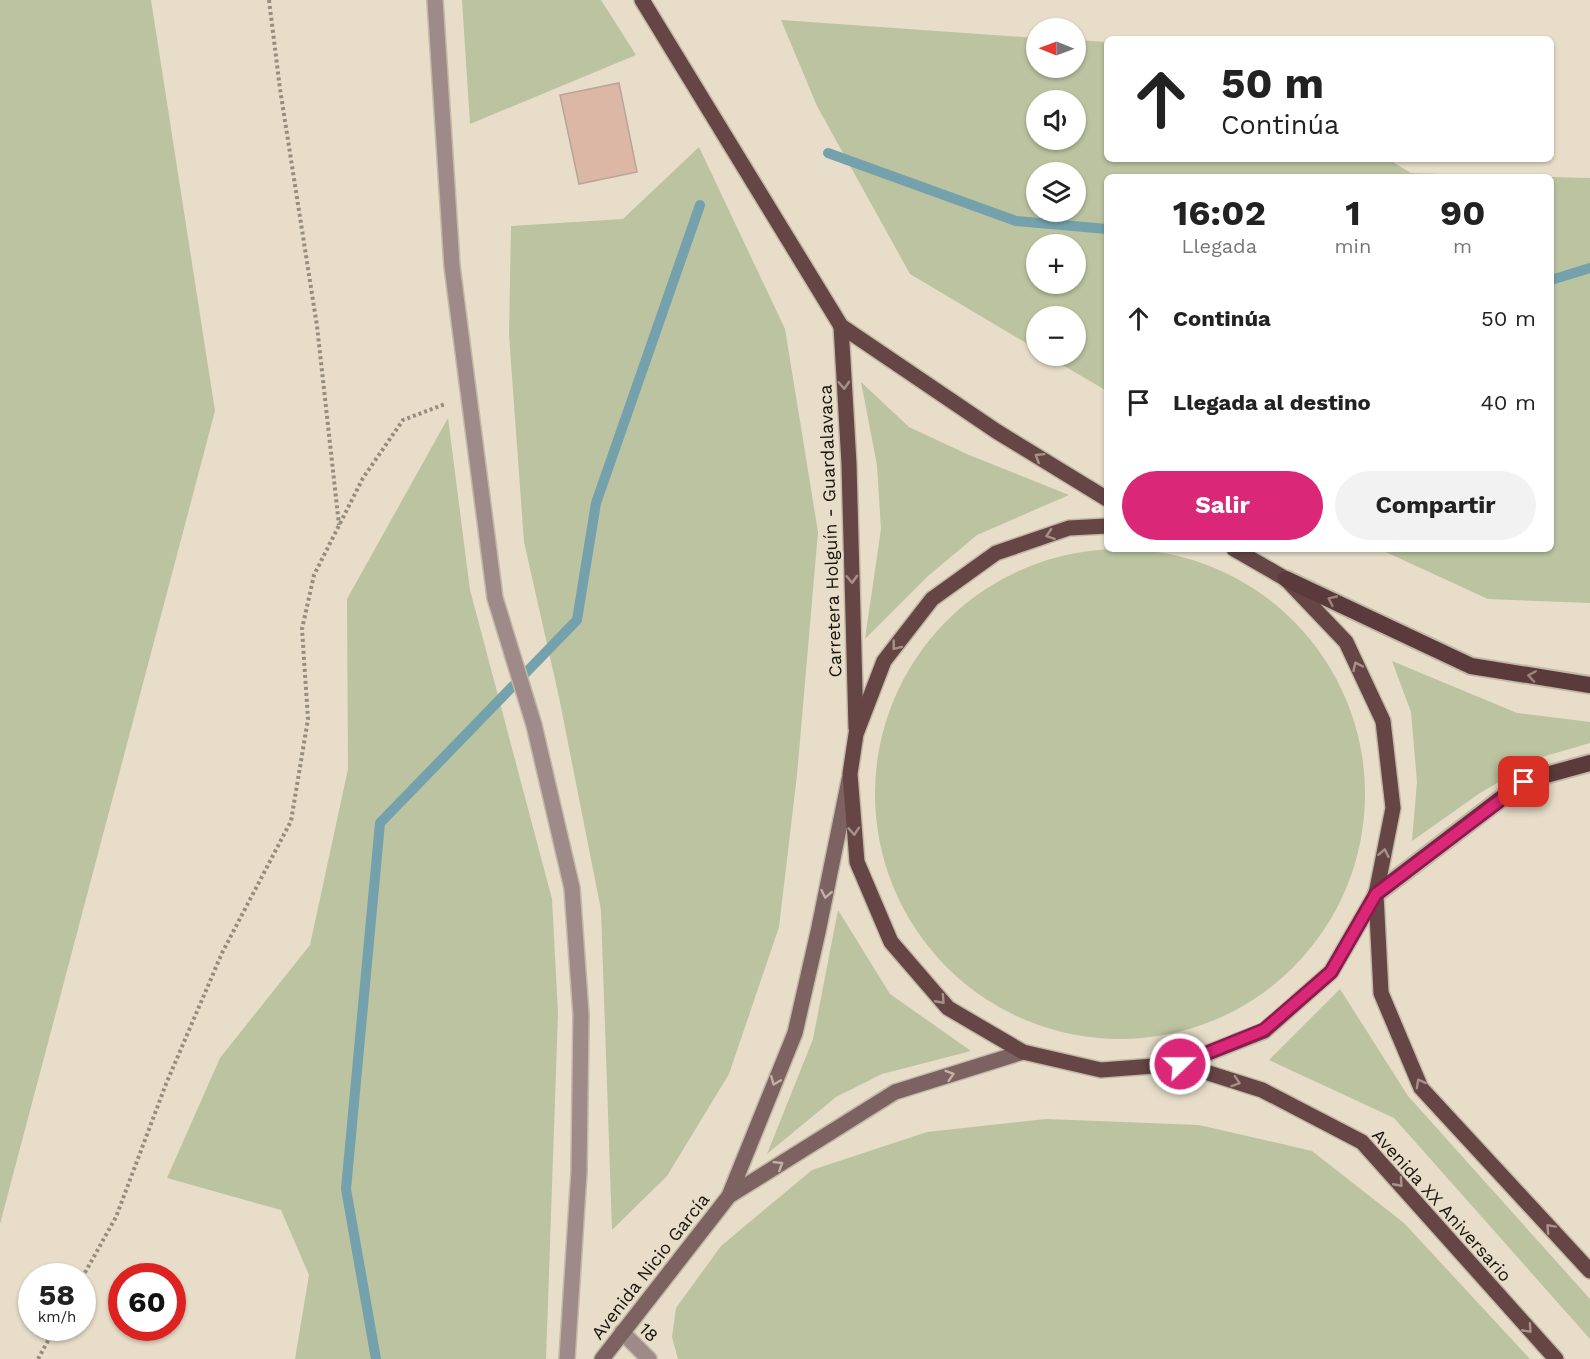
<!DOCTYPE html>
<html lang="es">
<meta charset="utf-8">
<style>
body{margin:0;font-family:"Work Sans",sans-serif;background:#f2f2f2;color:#222;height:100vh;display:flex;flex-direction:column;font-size:22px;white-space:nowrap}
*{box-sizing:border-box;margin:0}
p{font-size:20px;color:#767676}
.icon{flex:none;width:33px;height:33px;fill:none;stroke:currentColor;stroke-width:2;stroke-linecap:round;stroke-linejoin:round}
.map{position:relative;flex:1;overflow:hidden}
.side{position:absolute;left:1104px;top:174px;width:450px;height:378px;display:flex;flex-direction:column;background:#fff;border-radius:9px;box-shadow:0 2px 4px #0004}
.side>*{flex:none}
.top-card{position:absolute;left:1104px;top:36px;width:450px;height:126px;border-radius:9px;box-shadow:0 2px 4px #0004;background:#fff;color:#222;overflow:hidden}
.needle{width:39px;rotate:271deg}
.controls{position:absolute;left:1026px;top:18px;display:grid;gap:12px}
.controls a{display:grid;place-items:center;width:60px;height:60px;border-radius:50%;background:#fff;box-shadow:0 2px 4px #0004;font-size:30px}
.speed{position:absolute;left:18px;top:1263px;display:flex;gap:12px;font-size:30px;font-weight:700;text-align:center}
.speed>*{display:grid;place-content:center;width:78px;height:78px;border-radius:50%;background:#fff;box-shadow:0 2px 4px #0004;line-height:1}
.speed small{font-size:15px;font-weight:400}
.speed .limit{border:9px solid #d22;background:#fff;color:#111}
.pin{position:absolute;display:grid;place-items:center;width:51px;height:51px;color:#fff;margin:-26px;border-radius:12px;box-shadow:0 3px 9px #0006}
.me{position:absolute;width:66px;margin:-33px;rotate:68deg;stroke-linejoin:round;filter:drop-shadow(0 0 4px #0008)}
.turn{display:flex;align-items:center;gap:21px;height:126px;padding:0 18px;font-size:27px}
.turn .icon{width:78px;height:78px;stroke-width:2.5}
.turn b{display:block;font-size:42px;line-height:51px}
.eta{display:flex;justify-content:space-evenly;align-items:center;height:102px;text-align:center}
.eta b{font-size:36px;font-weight:700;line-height:42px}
.action{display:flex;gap:12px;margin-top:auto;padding:12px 18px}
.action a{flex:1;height:69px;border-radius:36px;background:#db2777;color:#fff;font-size:24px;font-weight:700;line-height:69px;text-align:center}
.action a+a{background:#f2f2f2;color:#222}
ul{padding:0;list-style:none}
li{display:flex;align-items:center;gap:18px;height:84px;padding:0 18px}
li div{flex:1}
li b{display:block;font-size:22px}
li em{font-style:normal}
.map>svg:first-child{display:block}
.green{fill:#bbc3a0;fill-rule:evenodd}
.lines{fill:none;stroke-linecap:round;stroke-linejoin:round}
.stream{stroke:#74a1ab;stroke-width:10}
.building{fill:#ddb7a5;stroke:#b9a49a;stroke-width:1.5}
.minor-casing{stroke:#c2b9a7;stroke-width:18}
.secondary-casing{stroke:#c2b9a7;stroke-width:18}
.primary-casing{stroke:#c2b9a7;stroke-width:18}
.trunk-casing{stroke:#c2b9a7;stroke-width:20}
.path{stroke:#958e7f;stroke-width:4;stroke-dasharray:3 3;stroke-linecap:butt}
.minor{stroke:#9d8a89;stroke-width:15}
.secondary{stroke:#7c6261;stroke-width:15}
.primary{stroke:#654645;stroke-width:15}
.trunk{stroke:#5a3a3a;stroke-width:16}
.oneway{stroke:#a69287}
.oneway2{stroke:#99837a}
.oneway3{stroke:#c2b2a5}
.route-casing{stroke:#8e194d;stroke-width:15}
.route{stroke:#db2777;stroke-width:10}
.labels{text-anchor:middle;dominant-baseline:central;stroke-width:4.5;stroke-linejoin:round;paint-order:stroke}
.street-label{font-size:18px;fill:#17140d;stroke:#e7ddc9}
</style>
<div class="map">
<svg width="1590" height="1359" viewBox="0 0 1590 1359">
<rect width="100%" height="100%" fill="#e7ddc9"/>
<g class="green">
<path d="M0,0H151L215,411L0,1224Z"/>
<path d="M462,0H601L636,55L470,124Z"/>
<path d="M781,20L1036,38V68H1076V40L1107,42V159H1388L1411,173L1543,177H1107V391L1047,356H1076V316H1036V349L910,274L817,106ZM1036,100H1076V140H1036ZM1036,172H1076V212H1036ZM1076,244V284H1036V244Z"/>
<path d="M699,147L785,329L818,532L797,775L779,927L729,1074L667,1176L612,1230L601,910L559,697L524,542L509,335L511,226L623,219Z"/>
<path d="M1551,177L1590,178V603L1488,599L1379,549H1551Z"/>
<path d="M861,382L909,427L969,455L1069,495L977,535L928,576L865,639L881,529L877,465Z"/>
<path d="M448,418L470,590L552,899L558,1013L546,1359H295L309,1275L281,1210L167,1178L220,1058L310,945L348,769L347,599Z"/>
<circle cx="1120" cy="794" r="245"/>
<path d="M1392,661L1517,713L1590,722V743L1542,757L1480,793L1412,841L1417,782L1411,712Z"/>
<path d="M838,910L890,994L971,1051L882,1074L836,1097L767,1154L813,1039Z"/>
<path d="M1340,989L1408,1096L1590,1299V1339L1394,1118L1269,1060Z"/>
<path d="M1046,1119L1199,1125L1312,1151L1404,1223L1530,1359H678L672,1337L676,1308L721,1246L812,1170L927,1132Z"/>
</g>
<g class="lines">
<g class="stream">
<path d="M828,153L1016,221L1107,229"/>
<path d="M1551,280L1590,268"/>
<path d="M376,1359L346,1189L380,823L577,620L596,503L700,205"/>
</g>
</g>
<path class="building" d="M619,83L637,172L579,184L560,95Z"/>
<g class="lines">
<g class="minor-casing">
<g id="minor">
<path d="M435,0L452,266L495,598L534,725L572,888L581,1015L579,1172L567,1359"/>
<path d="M622,1332L649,1359"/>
</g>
</g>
<g class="secondary-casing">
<g id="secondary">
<path d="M729,1196L895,1092L1023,1052"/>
<path d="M602,1359L729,1196L795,1033L818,932L849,780"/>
</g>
</g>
<g class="primary-casing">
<g id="primary">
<path d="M642,0L841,326L996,431L1107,499"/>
<path d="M841,326L849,464L856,728"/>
<path d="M1107,526L1069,528L996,553L932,599L884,661L856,734L850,774L857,862L891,942L948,1008L1023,1052L1101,1070L1180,1064L1264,1031L1331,972L1376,894L1393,808L1383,721L1346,642L1286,579L1234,549"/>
<path d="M1376,894L1381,993L1421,1088L1590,1271"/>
<path d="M1180,1064L1262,1090L1362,1142L1556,1359"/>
</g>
</g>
<g class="trunk-casing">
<g id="trunk">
<path d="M1286,579L1471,666L1590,685"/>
<path d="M1376,894L1524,781L1590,763"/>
</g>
</g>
<g class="path">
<path d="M269,0L280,89L317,326L339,525"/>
<path d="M82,1278L116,1217L166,1084L222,953L291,821L308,719L302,629L314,575L363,478L403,420L445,404"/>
<path d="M38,1359L55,1328"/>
</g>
<use href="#minor" class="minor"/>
<use href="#secondary" class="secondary"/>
<use href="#primary" class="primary"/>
<use href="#trunk" class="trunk"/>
</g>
<defs><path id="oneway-chevron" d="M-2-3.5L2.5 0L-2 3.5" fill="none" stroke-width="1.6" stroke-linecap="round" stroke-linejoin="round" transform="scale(1.5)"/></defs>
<g class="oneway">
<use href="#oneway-chevron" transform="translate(844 385) rotate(87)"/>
<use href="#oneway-chevron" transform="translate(1039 457) rotate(-148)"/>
<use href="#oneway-chevron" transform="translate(1050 535) rotate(161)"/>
<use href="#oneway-chevron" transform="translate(852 579) rotate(88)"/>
<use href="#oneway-chevron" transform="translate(896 646) rotate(128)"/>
<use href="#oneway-chevron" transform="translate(1357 666) rotate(-115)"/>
<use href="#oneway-chevron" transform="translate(854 831) rotate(86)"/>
<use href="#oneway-chevron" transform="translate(1384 853) rotate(-78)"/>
<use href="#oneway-chevron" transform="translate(941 1000) rotate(48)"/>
<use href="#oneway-chevron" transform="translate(1236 1082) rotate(18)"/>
<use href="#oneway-chevron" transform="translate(1420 1083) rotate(-119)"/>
<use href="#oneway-chevron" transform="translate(1399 1183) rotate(48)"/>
<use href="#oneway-chevron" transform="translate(1550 1228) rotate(-133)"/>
<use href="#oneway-chevron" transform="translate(1528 1329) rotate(48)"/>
</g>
<g class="oneway2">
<use href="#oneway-chevron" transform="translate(1332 600) rotate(-155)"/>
<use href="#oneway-chevron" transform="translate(1532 676) rotate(-171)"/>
</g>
<g class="oneway3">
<use href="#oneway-chevron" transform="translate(826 894) rotate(101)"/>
<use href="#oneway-chevron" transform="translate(950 1075) rotate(-17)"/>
<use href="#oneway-chevron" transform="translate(775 1081) rotate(112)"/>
<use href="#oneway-chevron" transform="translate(779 1165) rotate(-32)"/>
</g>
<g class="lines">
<g class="route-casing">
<path id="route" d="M1180,1064L1264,1030L1331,972L1376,894L1524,782"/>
</g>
<use href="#route" class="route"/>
</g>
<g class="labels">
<g class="street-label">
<text transform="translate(830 531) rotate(-92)">Carretera Holguín - Guardalavaca</text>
<text transform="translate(1442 1205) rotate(48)">Avenida XX Aniversario</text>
<text transform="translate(650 1266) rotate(-52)">Avenida Nicio García</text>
<text transform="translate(649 1332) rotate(45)">18</text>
</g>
</g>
</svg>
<div class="controls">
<a><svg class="needle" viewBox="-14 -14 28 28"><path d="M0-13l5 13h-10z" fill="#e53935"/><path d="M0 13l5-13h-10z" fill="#767676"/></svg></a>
<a><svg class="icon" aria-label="sound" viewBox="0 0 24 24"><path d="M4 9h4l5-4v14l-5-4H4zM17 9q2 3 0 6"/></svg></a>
<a><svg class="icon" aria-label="layers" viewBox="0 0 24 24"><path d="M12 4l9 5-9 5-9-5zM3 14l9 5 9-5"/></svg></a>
<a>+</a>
<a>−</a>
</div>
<div class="speed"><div>58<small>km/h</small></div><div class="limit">60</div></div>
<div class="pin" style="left:1524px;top:782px;background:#d93025"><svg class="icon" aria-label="arrive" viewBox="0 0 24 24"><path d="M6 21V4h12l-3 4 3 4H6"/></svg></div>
<svg class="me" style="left:1180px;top:1064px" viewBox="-20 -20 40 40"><circle r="17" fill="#db2777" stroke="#fff" stroke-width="3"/><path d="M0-11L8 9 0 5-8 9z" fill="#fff"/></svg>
<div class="top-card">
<div class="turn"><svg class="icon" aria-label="ahead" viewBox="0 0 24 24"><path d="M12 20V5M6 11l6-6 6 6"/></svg><div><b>50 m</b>Continúa</div></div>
</div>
<section class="side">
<div class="eta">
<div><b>16:02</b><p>Llegada</p></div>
<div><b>1</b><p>min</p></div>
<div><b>90</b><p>m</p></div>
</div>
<ul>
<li><svg class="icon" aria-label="ahead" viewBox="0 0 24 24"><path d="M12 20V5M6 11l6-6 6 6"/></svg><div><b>Continúa</b></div><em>50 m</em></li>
<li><svg class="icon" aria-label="arrive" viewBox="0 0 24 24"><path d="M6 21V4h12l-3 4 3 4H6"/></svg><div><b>Llegada al destino</b></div><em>40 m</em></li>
</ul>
<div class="action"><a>Salir</a><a>Compartir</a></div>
</section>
</div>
